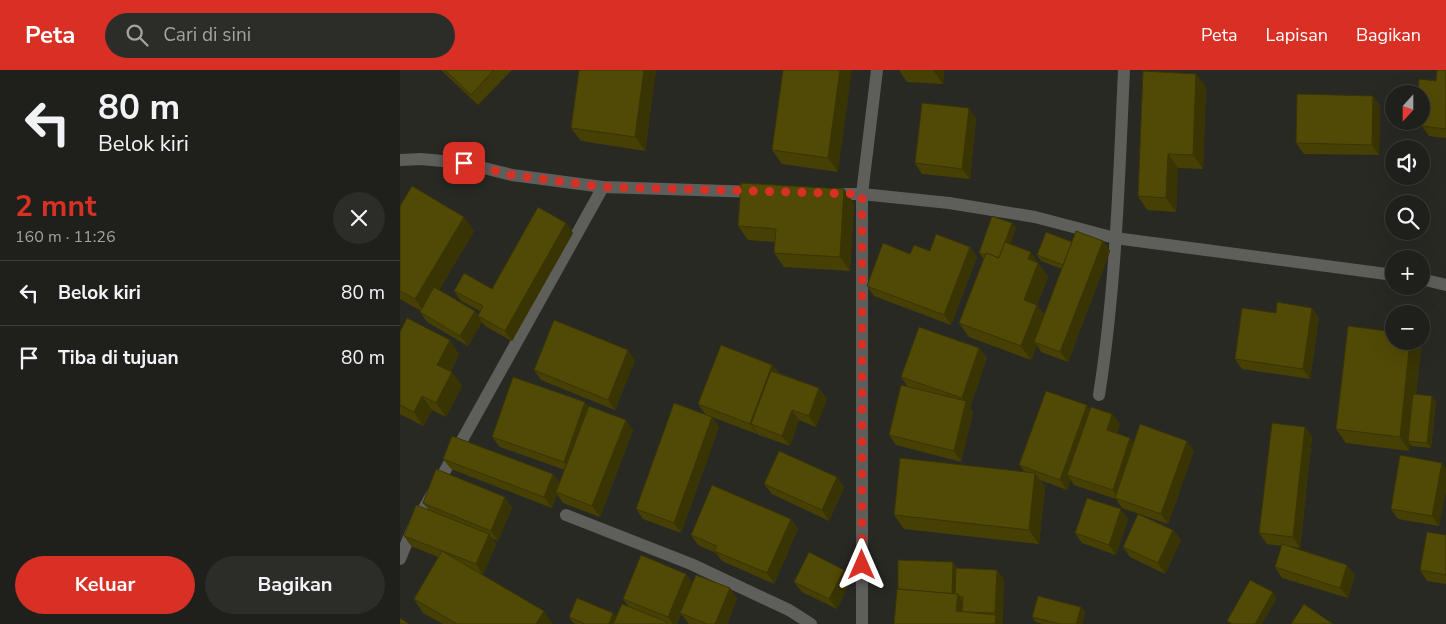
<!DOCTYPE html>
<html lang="id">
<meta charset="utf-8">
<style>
body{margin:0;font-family:"Nunito Sans",sans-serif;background:#2c2c28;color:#f1f3f6;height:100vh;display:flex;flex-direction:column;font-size:19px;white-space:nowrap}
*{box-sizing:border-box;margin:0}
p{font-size:16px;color:#a1a2a3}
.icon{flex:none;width:28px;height:28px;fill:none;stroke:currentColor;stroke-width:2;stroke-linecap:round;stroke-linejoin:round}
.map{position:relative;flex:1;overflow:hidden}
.side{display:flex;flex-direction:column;background:#1f1f1b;width:400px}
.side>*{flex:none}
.banner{background:#1f1f1b;color:#f1f3f6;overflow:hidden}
.needle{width:32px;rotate:201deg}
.buttons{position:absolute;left:985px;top:15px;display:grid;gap:10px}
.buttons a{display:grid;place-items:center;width:45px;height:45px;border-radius:50%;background:#1f1f1b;box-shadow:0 5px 20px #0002,0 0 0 1px #3c3d3a;font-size:25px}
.pin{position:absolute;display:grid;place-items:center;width:42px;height:42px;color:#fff;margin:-21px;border-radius:10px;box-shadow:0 2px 8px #0006}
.me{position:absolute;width:55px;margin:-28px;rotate:0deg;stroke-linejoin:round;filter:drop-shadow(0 0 4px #0008)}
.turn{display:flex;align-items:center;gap:18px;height:105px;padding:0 15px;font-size:22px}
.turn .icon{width:65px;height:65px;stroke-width:2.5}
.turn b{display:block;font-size:35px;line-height:42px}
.round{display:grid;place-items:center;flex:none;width:52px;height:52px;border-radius:26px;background:#2c2c28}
.head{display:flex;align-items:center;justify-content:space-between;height:85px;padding:0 15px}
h1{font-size:30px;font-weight:700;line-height:38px;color:#d93025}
.button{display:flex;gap:10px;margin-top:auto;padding:10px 15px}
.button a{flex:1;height:58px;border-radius:30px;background:#d93025;color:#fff;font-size:20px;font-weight:700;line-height:58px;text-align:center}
.button a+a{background:#2c2c28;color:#f1f3f6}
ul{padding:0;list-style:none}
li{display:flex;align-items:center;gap:15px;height:65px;padding:0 15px;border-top:1px solid #3c3d3a}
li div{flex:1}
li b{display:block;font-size:19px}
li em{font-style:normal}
header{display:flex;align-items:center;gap:30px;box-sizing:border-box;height:70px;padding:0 25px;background:#d93025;color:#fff}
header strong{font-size:24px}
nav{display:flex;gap:28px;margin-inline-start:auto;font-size:18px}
.search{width:350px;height:45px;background:#2c2c28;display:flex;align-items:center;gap:12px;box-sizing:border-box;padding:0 18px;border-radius:28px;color:#a1a2a3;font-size:19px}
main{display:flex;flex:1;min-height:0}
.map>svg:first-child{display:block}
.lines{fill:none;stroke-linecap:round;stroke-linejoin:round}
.minor{stroke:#5e5e5b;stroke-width:12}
.tertiary{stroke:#5e5e5b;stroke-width:12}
.wall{fill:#464005}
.shaded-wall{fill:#393404}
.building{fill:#514a06;stroke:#393404}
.route{stroke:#d93025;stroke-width:9;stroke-dasharray:0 16.2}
</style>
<header>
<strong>Peta</strong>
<div class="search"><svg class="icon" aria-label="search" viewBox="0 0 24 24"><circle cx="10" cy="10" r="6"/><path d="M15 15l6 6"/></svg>Cari di sini</div>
<nav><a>Peta</a><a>Lapisan</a><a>Bagikan</a></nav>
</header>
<main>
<section class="side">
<div class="banner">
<div class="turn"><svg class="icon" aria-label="left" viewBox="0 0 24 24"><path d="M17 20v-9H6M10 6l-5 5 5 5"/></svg><div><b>80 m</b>Belok kiri</div></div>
</div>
<div class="head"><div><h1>2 mnt</h1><p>160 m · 11:26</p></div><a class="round"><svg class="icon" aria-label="close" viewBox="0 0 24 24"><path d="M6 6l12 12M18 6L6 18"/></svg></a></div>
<ul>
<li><svg class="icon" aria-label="left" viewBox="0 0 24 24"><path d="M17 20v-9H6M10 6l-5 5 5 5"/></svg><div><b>Belok kiri</b></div><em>80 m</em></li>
<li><svg class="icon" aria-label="arrive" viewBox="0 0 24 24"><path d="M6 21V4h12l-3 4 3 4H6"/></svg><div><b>Tiba di tujuan</b></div><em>80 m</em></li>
</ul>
<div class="button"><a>Keluar</a><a>Bagikan</a></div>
</section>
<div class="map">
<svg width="1046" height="554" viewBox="0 0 1046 554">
<rect width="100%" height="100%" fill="#292924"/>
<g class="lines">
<g class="minor">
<path d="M699,325C716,218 719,108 724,0"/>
<path d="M166,445L291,494L389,540L411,554"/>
<path d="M0,489L12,460L203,117"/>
<path d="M462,554V124L477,0"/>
</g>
<g class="tertiary">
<path d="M0,90L21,89L64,93L112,105L203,117L358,122"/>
<path d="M430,124H462L549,133L635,147L715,168L994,205"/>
<path d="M1021,209L1046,215"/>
</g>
</g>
<g class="wall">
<path d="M41,0H112L78,35Z"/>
<path d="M179,0H256L245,81L181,71L171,58Z"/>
<path d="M383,0L438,102L382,94L372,80Z"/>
<path d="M499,0H544L543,14L507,12Z"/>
<path d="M1046,0V68L1029,66L1022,56L1024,38L1021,35V24L1036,11Z"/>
<path d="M806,17L803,99L778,98L776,142L747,140L738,126Z"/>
<path d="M973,26L980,36L979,85L904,84L896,73Z"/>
<path d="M576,48L570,109L522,104L515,93Z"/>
<path d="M454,133L450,201L384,197L374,183L375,172L348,170L338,156Z"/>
<path d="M0,136L74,161L39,220L78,245L80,241L61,231L54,221L92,219L166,153L173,163L112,271L85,256L82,252L68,276L27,252L20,242L21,241L0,229Z"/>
<path d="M616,158L610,174L640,196V197L648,207L637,235L644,245L662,199L641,191L637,185L672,172L703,171L710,181L668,292L641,282L637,275L631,290L569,267L559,253L584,189L579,183Z"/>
<path d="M570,177L577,187L551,255L474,226L467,216L510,184L530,181Z"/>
<path d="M912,238L919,248L910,309L842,299L835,289Z"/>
<path d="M0,262L59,284L51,301L62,316L46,347L32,340L23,356L0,344Z"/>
<path d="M1021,277L1016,324L1036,332L1031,378L1012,376L1010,374L1009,381L946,373L936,359Z"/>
<path d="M579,278L587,288L570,337L573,342L561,392L496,375L489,365L508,317L501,307Z"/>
<path d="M235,290L215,340L141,310L134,300Z"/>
<path d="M372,295L379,303L419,318L427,329L416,357L399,350L390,376L359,365L357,363V364L312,347L319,357L281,463L243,449L236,439L305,344L298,334Z"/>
<path d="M185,332L189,338L233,360L200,447L163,433L157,424L152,438L51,399L43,389L153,404L160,413L165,400L100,377L92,367Z"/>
<path d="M690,340L712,344L720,354L717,363L734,373L794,381L768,454L722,438L716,429L674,415L671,410L667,420L640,410L645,417L639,474L504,459L494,445L625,402L619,395Z"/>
<path d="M905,357L912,367L900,478L888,476L955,505L948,528L882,508L875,497L882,476L867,474L859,463Z"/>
<path d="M1042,393L1046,399V421L1039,456L998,449L991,439Z"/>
<path d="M364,414L444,417L429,451L372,424Z"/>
<path d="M105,427L112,438L98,471L92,468L96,474L83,505L79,503L153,554H43L23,543L14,529L38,487L11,476L4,466L28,439L23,433Z"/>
<path d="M391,449L398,459L374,514L322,491L316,483L298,475L291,465Z"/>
<path d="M728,449L716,485L682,473L675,463Z"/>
<path d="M773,460L781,470L765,504L730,487L723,477Z"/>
<path d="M1046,465V514L1027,511L1020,500Z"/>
<path d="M558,498L597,500L604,510L602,554L498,519Z"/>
<path d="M444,500L451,510L437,539L402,522L394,512Z"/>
<path d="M286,504L293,514L330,518L337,529L327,554H289L281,544L277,554H176L173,553L169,547L213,543L216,547L229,537L223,529Z"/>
<path d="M681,537L685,542L682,554H642L636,552L632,547Z"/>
</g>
<g class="shaded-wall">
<path d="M244,0H256L245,81L235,67Z"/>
<path d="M440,0H452L438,102L428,88Z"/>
<path d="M533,0H544L543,14Z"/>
<path d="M796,4L806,17L803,99L793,85Z"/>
<path d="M973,26L980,36L979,85L972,75Z"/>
<path d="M569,38L576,48L570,109L562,99Z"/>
<path d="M768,84L778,98L776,142L766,128Z"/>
<path d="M444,119L454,133L450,201L440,187Z"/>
<path d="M64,147L74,161L25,243L15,229Z"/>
<path d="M166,153L173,163L112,271L105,261Z"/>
<path d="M612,153L616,158L603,196L600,190Z"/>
<path d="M703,171L710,181L668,292L660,282Z"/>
<path d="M570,177L577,187L551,255L544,245Z"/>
<path d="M631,182L648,207L637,235L647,248L634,272L637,275L631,290L621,276L624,230L628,189Z"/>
<path d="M912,238L919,248L910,309L903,299Z"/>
<path d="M75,241L82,252L68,276L60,266Z"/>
<path d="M50,270L59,284L47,309L37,295Z"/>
<path d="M1010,271H1016L1021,277L1010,371H1008L1010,374L1009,381L1000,367Z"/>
<path d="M579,278L587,288L570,337L573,342L561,392L554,381L566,333L562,328Z"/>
<path d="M228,280L235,290L215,340L208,330Z"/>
<path d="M372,295L380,305L351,354L357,363V364L350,354Z"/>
<path d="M52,302L62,316L46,347L36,333Z"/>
<path d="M419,318L427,329L416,357L409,346Z"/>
<path d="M22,326L32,340L23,356L14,342Z"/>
<path d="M1032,326L1036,332L1031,378L1027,373Z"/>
<path d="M185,332L192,343L171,402L164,392Z"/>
<path d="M687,335L694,346L667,405L671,410L667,420L660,410Z"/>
<path d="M392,340L399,350L390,376L382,366Z"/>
<path d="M712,344L720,354L714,370L707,360Z"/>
<path d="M312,347L319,357L281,463L274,453Z"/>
<path d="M226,350L233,360L200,447L192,436Z"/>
<path d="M905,357L912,367L900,478L893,467Z"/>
<path d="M730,368L738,379L720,430L713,420Z"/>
<path d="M787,371L794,381L768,454L761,444Z"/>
<path d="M1042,393L1046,399V421L1039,456L1032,446Z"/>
<path d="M635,403L645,417L639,474L629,460Z"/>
<path d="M153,404L161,414L156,422L157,424L152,438L144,427Z"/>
<path d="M437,407L444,417L429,451L422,440Z"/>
<path d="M105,427L112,438L98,471L91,461Z"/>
<path d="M721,439L728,449L716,485L709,475Z"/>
<path d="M391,449L398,459L374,514L367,503Z"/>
<path d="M773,460L781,470L765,504L758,493Z"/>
<path d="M89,464L96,474L83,505L76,494Z"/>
<path d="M553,492L560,502L559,526L567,538V542L556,541L552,524Z"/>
<path d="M947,495L955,505L948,528L940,518Z"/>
<path d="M444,500L451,510L437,539L429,529Z"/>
<path d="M597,500L604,510L603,554L595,543Z"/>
<path d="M286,504L293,514L277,554H273L268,547Z"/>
<path d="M330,518L337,529L327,554H315Z"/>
<path d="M873,522L877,528L862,554H855Z"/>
<path d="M681,537L685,542L682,554H676Z"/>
<path d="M144,541L153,554H136Z"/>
<path d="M213,543L217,549L215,554H209Z"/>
<path d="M596,545L602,554H595Z"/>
</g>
<g class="building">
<path d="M45,0H94L71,25Z"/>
<path d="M179,0H244L235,67L171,58Z"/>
<path d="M383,0H440L428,88L372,80Z"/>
<path d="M1037,0H1046V59L1022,56L1025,30H1021V24H1018L1019,9L1036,11Z"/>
<path d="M743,1L796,4L793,85L768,84L766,128L738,126Z"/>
<path d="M897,24L973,26L972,75L896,73Z"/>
<path d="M522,33L569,38L562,99L515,93Z"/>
<path d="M341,113L444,119L440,187L374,183L376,159L338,156Z"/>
<path d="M12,116L64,147L15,229L0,221V136Z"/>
<path d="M138,137L166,153L105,261L78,246L83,236L54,221L64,203L92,219Z"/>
<path d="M592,146L612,153L599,188L586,183L585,185L579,183Z"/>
<path d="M676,161L703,171L660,282L634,272Z"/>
<path d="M646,162L672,172L663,195L637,185Z"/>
<path d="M536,164L570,177L544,245L467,216L483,173L510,184L514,175L530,181Z"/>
<path d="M605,172L631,182L628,189L638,193L624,230L637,235L621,276L559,253L586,183L599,188Z"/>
<path d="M34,217L75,241L60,266L20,242Z"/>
<path d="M877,232L912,238L903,299L835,289L842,238L876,243Z"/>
<path d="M7,248L50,270L37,295L52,302L36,333L22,326L14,342L0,335V262Z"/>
<path d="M154,250L228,280L208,330L134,300Z"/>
<path d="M948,256L994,262V271H1010L1000,367L936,359Z"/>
<path d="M519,257L579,278L562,328L501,307Z"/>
<path d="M321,275L372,295L350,354L298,334Z"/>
<path d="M371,301L419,318L409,346L392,340L382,366L351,354Z"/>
<path d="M113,307L185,332L164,392L92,367Z"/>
<path d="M501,315L566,331L554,381L489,365Z"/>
<path d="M646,321L687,335L660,410L619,395Z"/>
<path d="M1013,324L1032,326L1027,373L1008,371Z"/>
<path d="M274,333L312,347L274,453L236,439Z"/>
<path d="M189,336L226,350L192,436L156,422Z"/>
<path d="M691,337L712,344L707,360L730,368L713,420L667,405Z"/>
<path d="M872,353L905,357L893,467L859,463Z"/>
<path d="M740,354L787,371L761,444L715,428Z"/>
<path d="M52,366L153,404L144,427L43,389Z"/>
<path d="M379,381L437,407L422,440L364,414Z"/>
<path d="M1000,385L1042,393L1032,446L991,439Z"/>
<path d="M500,388L635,403L629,460L494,445Z"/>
<path d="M36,399L105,427L91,461L23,433Z"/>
<path d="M312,415L391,449L367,503L314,481L317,476L291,465Z"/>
<path d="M687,428L721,439L709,475L675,463Z"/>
<path d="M16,435L89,464L76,494L4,466Z"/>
<path d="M738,444L773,460L758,493L723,477Z"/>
<path d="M1027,462L1046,465V505L1020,500Z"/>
<path d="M882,474L947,495L940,518L875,497Z"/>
<path d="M42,481L144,541L136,554H57L14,529Z"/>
<path d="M409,482L444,500L429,529L394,512Z"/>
<path d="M241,485L286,504L268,547L223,529Z"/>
<path d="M498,490L553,492L552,524L498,519Z"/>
<path d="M556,498L597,500L595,543L562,542L563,527L559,526L558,524H555Z"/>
<path d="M296,505L330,518L315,554H307L280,543Z"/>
<path d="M850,510L873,522L855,554H833L827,551Z"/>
<path d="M497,519L558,524L556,541L596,545L595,554H494Z"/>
<path d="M638,526L681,537L676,554H660L632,547Z"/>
<path d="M177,528L213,543L209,554H185L169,547Z"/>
<path d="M222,534L267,552L266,554H213Z"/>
<path d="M904,534L933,554H891Z"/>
<path d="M0,548L9,554H0Z"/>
</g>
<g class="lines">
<path class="route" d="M64,93L112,105L203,117L462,124V495"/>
</g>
</svg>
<div class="buttons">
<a><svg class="needle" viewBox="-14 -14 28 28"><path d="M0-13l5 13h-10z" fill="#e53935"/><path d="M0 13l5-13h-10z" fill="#a1a2a3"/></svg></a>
<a><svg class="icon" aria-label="sound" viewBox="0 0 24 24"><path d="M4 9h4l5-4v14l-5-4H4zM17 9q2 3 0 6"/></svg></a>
<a><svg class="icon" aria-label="search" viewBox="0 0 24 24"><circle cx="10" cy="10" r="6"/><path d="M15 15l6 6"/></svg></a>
<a>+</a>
<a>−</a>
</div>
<div class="pin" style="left:64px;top:93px;background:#d93025"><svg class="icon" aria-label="arrive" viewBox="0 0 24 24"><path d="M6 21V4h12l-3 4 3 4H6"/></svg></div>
<svg class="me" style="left:462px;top:495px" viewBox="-20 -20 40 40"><path d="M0-17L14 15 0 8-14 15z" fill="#d93025" stroke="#fff" stroke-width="4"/></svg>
</div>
</main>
